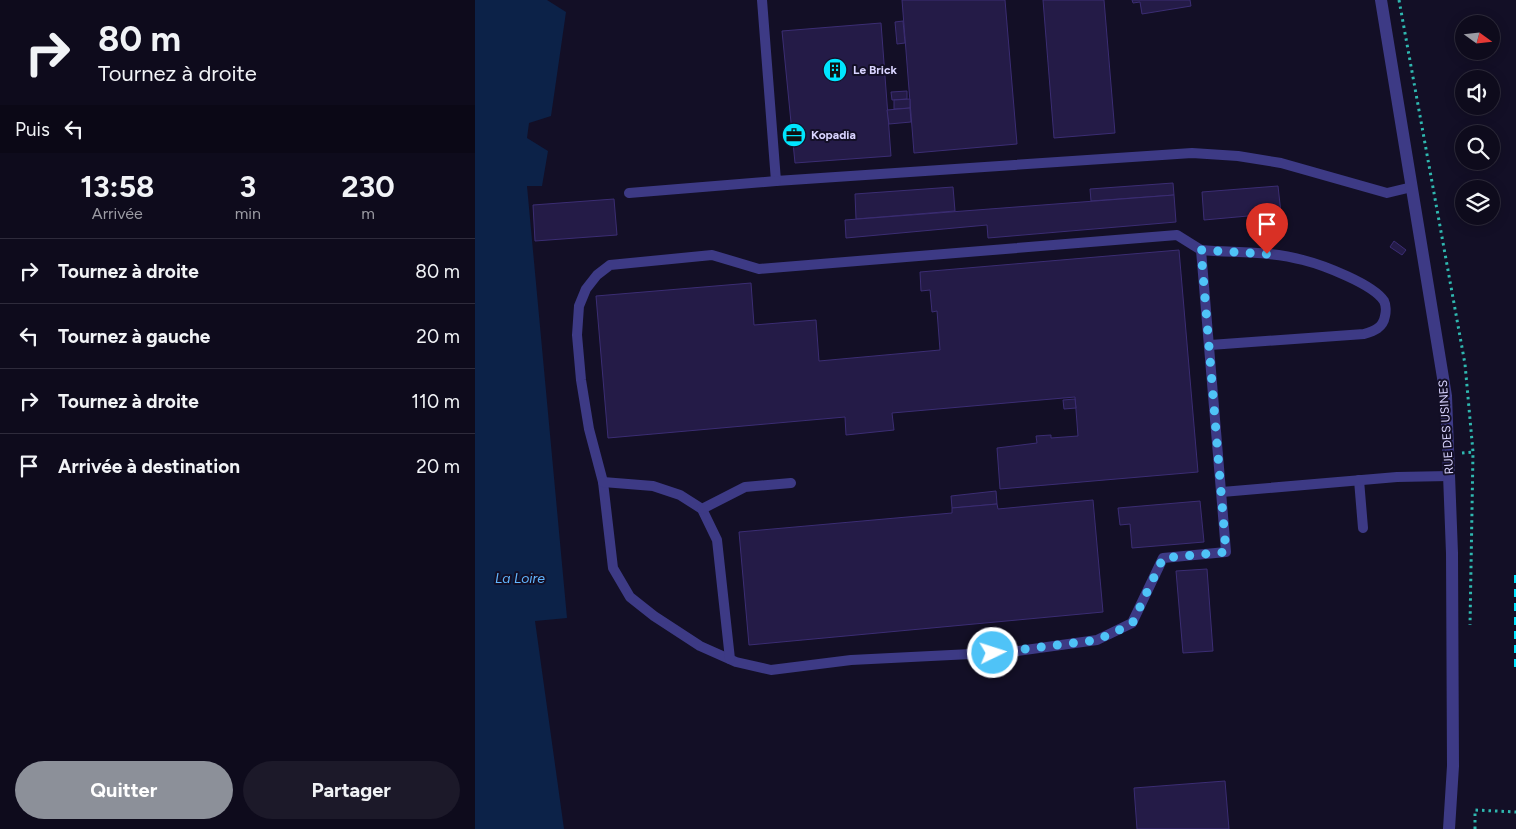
<!DOCTYPE html>
<html lang="fr">
<meta charset="utf-8">
<style>
body{margin:0;font-family:Figtree,sans-serif;background:#1c1929;color:#f1f3f6;height:100vh;display:flex;flex-direction:column;font-size:19px;white-space:nowrap}
*{box-sizing:border-box;margin:0}
p{font-size:16px;color:#9b9ba3}
.icon{flex:none;width:28px;height:28px;fill:none;stroke:currentColor;stroke-width:2;stroke-linecap:round;stroke-linejoin:round}
.map{position:relative;flex:1;overflow:hidden}
.side{display:flex;flex-direction:column;background:#0e0b1c;width:475px}
.side>*{flex:none}
.guide{background:#0e0b1c;color:#f1f3f6;overflow:hidden}
.needle{width:32px;rotate:105deg}
.buttons{position:absolute;left:980px;top:15px;display:grid;gap:10px}
.buttons a{display:grid;place-items:center;width:45px;height:45px;border-radius:50%;background:#0e0b1c;box-shadow:0 2px 12px #0003,0 0 0 1px #2e2b3b;font-size:25px}
.pin{position:absolute;display:grid;place-items:center;width:42px;height:42px;color:#fff;margin:-51px -21px;border-radius:50% 50% 50% 0;rotate:-45deg;box-shadow:0 0 5px #0007}
.pin .icon{rotate:45deg}
.me{position:absolute;width:55px;margin:-28px;rotate:86deg;stroke-linejoin:round;filter:drop-shadow(0 0 4px #0008)}
.turn{display:flex;align-items:center;gap:18px;height:105px;padding:0 15px;font-size:22px}
.turn .icon{width:65px;height:65px;stroke-width:2.5}
.turn b{display:block;font-size:35px;line-height:42px}
.then{display:flex;align-items:center;height:48px;padding:0 15px;background:#0003;gap:10px;font-size:19px}
.eta{display:flex;justify-content:space-evenly;align-items:center;height:85px;text-align:center}
.eta b{font-size:30px;font-weight:700;line-height:35px}
.primary-button{display:flex;gap:10px;margin-top:auto;padding:10px 15px}
.primary-button a{flex:1;height:58px;border-radius:30px;background:#8c9099;color:#fff;font-size:20px;font-weight:700;line-height:58px;text-align:center}
.primary-button a+a{background:#1c1929;color:#f1f3f6}
ul{padding:0;list-style:none}
li{display:flex;align-items:center;gap:15px;height:65px;padding:0 15px;border-top:1px solid #2e2b3b}
li div{flex:1}
li b{display:block;font-size:19px}
li em{font-style:normal}
main{display:flex;flex:1;min-height:0}
.map>svg:first-child{display:block}
.water{fill:#0c2248}
.building{fill:#241b47;stroke:#3b2d73}
.lines{fill:none;stroke-linecap:round;stroke-linejoin:round}
.path{stroke:#2fb8b0;stroke-width:3;stroke-dasharray:2.5 4;stroke-linecap:butt}
.service{stroke:#3d3a85;stroke-width:10}
.minor{stroke:#3d3a85;stroke-width:12}
.rail{stroke:#00e5ff;stroke-width:4;stroke-dasharray:8 6;stroke-linecap:butt}
.route{stroke:#4fc3f7;stroke-width:9;stroke-dasharray:0 16.2}
.labels{text-anchor:middle;dominant-baseline:central;stroke-width:4;stroke-linejoin:round;paint-order:stroke}
.poi-label{font-size:12px;font-weight:bold;fill:#d9d4ff;stroke:#130f26;text-anchor:start}
.street-label{font-size:12px;fill:#d9d4ff;stroke:#130f26}
.water-label{font-size:14px;font-style:italic;fill:#62b6ff;stroke:#130f26}
</style>
<main>
<section class="side">
<div class="guide">
<div class="turn"><svg class="icon" aria-label="right" viewBox="0 0 24 24"><path d="M7 20v-9h11M14 6l5 5-5 5"/></svg><div><b>80 m</b>Tournez à droite</div></div>
<div class="then">Puis<svg class="icon" aria-label="left" viewBox="0 0 24 24"><path d="M17 20v-9H6M10 6l-5 5 5 5"/></svg></div>
</div>
<div class="eta">
<div><b>13:58</b><p>Arrivée</p></div>
<div><b>3</b><p>min</p></div>
<div><b>230</b><p>m</p></div>
</div>
<ul>
<li><svg class="icon" aria-label="right" viewBox="0 0 24 24"><path d="M7 20v-9h11M14 6l5 5-5 5"/></svg><div><b>Tournez à droite</b></div><em>80 m</em></li>
<li><svg class="icon" aria-label="left" viewBox="0 0 24 24"><path d="M17 20v-9H6M10 6l-5 5 5 5"/></svg><div><b>Tournez à gauche</b></div><em>20 m</em></li>
<li><svg class="icon" aria-label="right" viewBox="0 0 24 24"><path d="M7 20v-9h11M14 6l5 5-5 5"/></svg><div><b>Tournez à droite</b></div><em>110 m</em></li>
<li><svg class="icon" aria-label="arrive" viewBox="0 0 24 24"><path d="M6 21V4h12l-3 4 3 4H6"/></svg><div><b>Arrivée à destination</b></div><em>20 m</em></li>
</ul>
<div class="primary-button"><a>Quitter</a><a>Partager</a></div>
</section>
<div class="map">
<svg width="1041" height="829" viewBox="0 0 1041 829">
<rect width="100%" height="100%" fill="#130f26"/>
<path class="water" d="M0,0H72L91,12L76,116L54,123L52,138L73,151L67,186H52L92,618L60,621L89,829H0Z"/>
<g class="building">
<path d="M427,0H530L542,144L439,153Z"/>
<path d="M568,0H629L640,133L579,138Z"/>
<path d="M657,0H715L716,6L667,14L665,2L658,3Z"/>
<path d="M428,21L430,43L422,44L420,22Z"/>
<path d="M406,23L416,156L320,163L307,31Z"/>
<path d="M432,91V99L417,100L416,92Z"/>
<path d="M435,99V108L419,109V100Z"/>
<path d="M435,108L436,122L414,124L412,110Z"/>
<path d="M698,183L699,195L616,201L615,189Z"/>
<path d="M803,186L806,213L729,220L727,192Z"/>
<path d="M478,187L480,211L381,219L380,194Z"/>
<path d="M699,195L701,222L513,238L512,225L371,238L370,220Z"/>
<path d="M139,199L142,235L60,241L58,205Z"/>
<path d="M919,241L931,250L927,255L915,247Z"/>
<path d="M704,250L723,472L525,489L522,448L562,443L561,436L576,435V438L603,436L600,397L417,413L419,430L371,435L370,417L133,438L121,296L276,283L279,325L341,320L344,361L465,350L462,311L457,312L455,290L446,291L445,272Z"/>
<path d="M600,399L601,408L589,409L588,400Z"/>
<path d="M521,491L522,504L477,508L476,496Z"/>
<path d="M618,500L628,612L274,645L264,532L477,513V508L522,504L523,509Z"/>
<path d="M725,501L729,542L657,548L655,524L645,525L643,508Z"/>
<path d="M732,569L738,651L708,653L701,571Z"/>
<path d="M750,781L754,829H662L659,788Z"/>
</g>
<g class="lines">
<g class="path">
<path d="M924,0L990,364L998,452L995,625"/>
<path d="M987,453L998,452"/>
<path d="M1000,829V810L1041,812"/>
</g>
<g class="service">
<path d="M287,0L301,181L717,153L763,156L806,163L912,193L937,187"/>
<path d="M154,193L301,181"/>
<path d="M702,235L726,250L751,552L688,558L657,623L622,640L536,652L376,660L296,670L261,662L225,646L179,616L155,597L138,568L128,482L114,429L106,380L102,335L104,306L111,289L122,275L135,265L237,255L284,269Z"/>
<path d="M726,250C760,253 795,251 828,260C848,265 898,284 909,301C911,305 911,312 910,316C908,328 899,331 889,334L735,345"/>
<path d="M884,480L888,528"/>
<path d="M128,482L178,486L205,495L227,509L242,540L255,659"/>
<path d="M747,492L922,477L974,476"/>
<path d="M227,509L270,487L316,483"/>
</g>
<path class="minor" d="M906,0L971,396L977,553L978,766L974,829"/>
<path class="rail" d="M1041,575V670"/>
</g>
<g class="lines">
<path class="route" d="M518,653L622,640L657,624L688,558L751,552L726,250L792,254"/>
</g>
<defs>
<g id="building-disc" transform="scale(1.25)"><circle r="9.5" fill="#00e5ff" stroke="#130f26"/><path d="M-4-6H4V6H1V3H-1V6H-4ZM-2.5-4.3h1.7v1.8h-1.7ZM.8-4.3h1.7v1.8H.8ZM-2.5-1h1.7V.8h-1.7ZM.8-1h1.7V.8H.8Z" fill="#111"/></g>
<g id="office-disc" transform="scale(1.25)"><circle r="9.5" fill="#00e5ff" stroke="#130f26"/><path d="M-6-3h4V-5.5h4V-3h4V5H-6ZM-1-4.5V-3h2v-1.5ZM-6 0V1H6V0Z" fill="#111"/></g>
</defs>
<g fill-rule="evenodd">
<use href="#building-disc" x="360" y="70"/>
<use href="#office-disc" x="319" y="135"/>
</g>
<g class="labels">
<g class="poi-label">
<text x="378" y="70">Le Brick</text>
<text x="336" y="135">Kopadia</text>
</g>
<g class="street-label">
<text transform="translate(971 427) rotate(-94)">RUE DES USINES</text>
</g>
<g class="water-label">
<text x="45" y="578">La Loire</text>
</g>
</g>
</svg>
<div class="buttons">
<a><svg class="needle" viewBox="-14 -14 28 28"><path d="M0-13l5 13h-10z" fill="#e53935"/><path d="M0 13l5-13h-10z" fill="#9b9ba3"/></svg></a>
<a><svg class="icon" aria-label="sound" viewBox="0 0 24 24"><path d="M4 9h4l5-4v14l-5-4H4zM17 9q2 3 0 6"/></svg></a>
<a><svg class="icon" aria-label="search" viewBox="0 0 24 24"><circle cx="10" cy="10" r="6"/><path d="M15 15l6 6"/></svg></a>
<a><svg class="icon" aria-label="layers" viewBox="0 0 24 24"><path d="M12 4l9 5-9 5-9-5zM3 14l9 5 9-5"/></svg></a>
</div>
<div class="pin" style="left:792px;top:254px;background:#d93025"><svg class="icon" aria-label="arrive" viewBox="0 0 24 24"><path d="M6 21V4h12l-3 4 3 4H6"/></svg></div>
<svg class="me" style="left:518px;top:653px" viewBox="-20 -20 40 40"><circle r="17" fill="#4fc3f7" stroke="#fff" stroke-width="3"/><path d="M0-11L8 9 0 5-8 9z" fill="#fff"/></svg>
</div>
</main>
